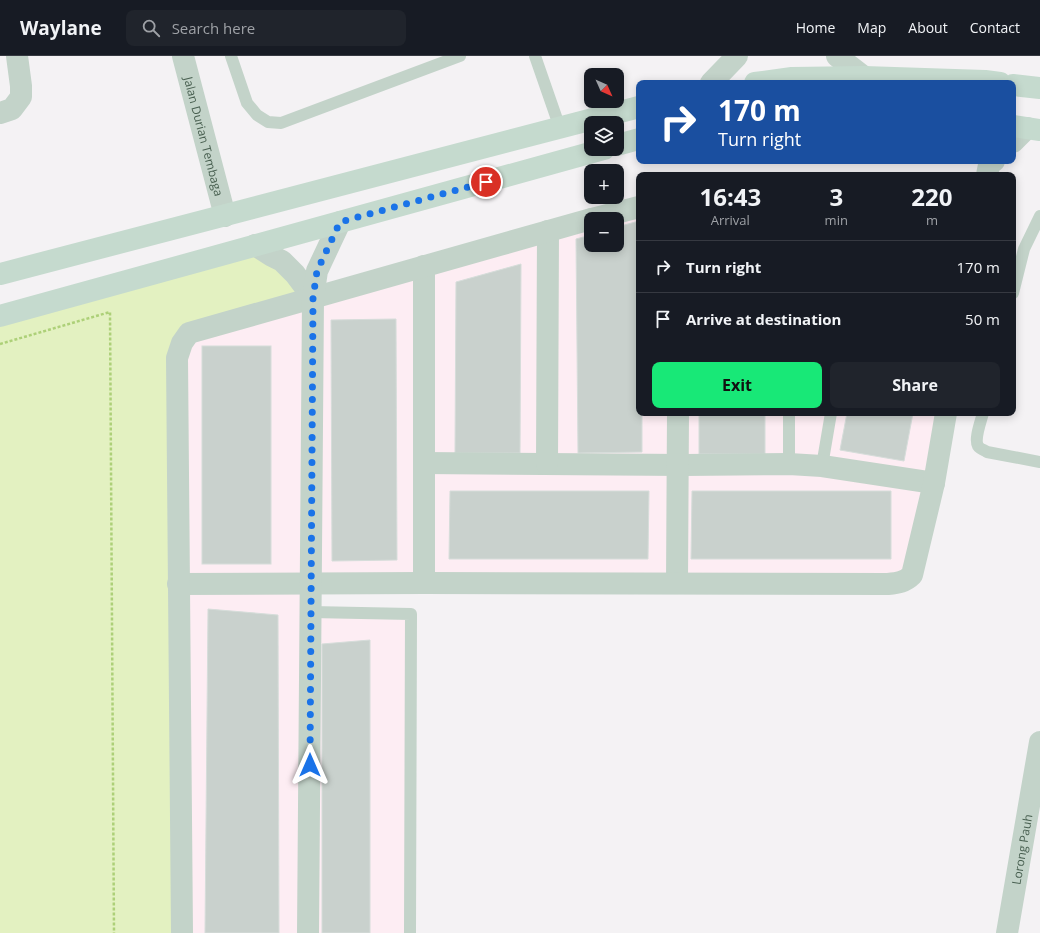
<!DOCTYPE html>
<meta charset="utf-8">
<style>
body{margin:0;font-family:"Open Sans",sans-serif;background:#20242c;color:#f1f3f6;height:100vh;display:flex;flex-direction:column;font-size:15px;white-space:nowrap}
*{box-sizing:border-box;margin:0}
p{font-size:13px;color:#9ea1a6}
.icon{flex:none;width:22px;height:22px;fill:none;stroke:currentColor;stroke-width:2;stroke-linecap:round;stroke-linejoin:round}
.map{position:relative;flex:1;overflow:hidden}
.side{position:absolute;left:636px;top:116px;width:380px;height:244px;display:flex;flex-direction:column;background:#171b24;border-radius:8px;box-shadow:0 2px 10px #0003}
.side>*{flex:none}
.top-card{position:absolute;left:636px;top:24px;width:380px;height:84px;border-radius:8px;box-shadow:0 2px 10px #0003;background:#1a4fa0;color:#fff;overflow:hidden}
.needle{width:26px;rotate:135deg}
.buttons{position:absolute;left:584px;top:12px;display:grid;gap:8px}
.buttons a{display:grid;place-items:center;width:40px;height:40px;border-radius:8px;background:#171b24;box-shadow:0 2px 10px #0003;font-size:20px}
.pin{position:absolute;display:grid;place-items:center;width:34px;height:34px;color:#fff;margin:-17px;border:2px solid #fff;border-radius:50%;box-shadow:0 1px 4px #0007}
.me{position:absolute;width:44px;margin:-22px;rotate:0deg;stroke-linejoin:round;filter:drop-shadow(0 0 3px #0008)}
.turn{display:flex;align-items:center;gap:14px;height:84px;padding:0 16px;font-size:18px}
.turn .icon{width:52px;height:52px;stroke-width:2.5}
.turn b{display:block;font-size:28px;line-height:34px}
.eta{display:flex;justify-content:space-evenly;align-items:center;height:68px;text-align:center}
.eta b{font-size:24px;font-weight:700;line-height:28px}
.action{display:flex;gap:8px;margin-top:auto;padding:8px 16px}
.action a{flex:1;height:46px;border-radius:8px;background:#18e877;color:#111;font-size:16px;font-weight:700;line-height:46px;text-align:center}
.action a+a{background:#20242c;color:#f1f3f6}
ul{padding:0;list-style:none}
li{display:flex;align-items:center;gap:12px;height:52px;padding:0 16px;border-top:1px solid #363941}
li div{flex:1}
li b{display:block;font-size:15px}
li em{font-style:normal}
header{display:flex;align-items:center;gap:24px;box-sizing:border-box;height:56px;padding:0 20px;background:#171b24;border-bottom:1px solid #363941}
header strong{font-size:19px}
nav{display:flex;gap:22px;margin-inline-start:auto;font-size:14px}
.search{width:280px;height:36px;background:#20242c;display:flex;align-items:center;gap:10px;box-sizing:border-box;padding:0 14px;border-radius:8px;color:#9ea1a6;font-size:15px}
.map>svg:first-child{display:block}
.commercial{fill:#fdedf3}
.green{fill:#e3f1c1}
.building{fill:#c9d1cd;stroke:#d6ddda}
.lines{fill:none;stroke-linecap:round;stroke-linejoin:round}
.path{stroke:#add078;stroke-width:2.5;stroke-dasharray:3 2;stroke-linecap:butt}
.lane{stroke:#c3d3c9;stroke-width:12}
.street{stroke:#c3d3c9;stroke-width:22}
.secondary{stroke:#c5dace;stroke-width:22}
.route{stroke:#1a73e8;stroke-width:7;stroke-dasharray:0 12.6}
.labels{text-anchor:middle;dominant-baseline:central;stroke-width:4;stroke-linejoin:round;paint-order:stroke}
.street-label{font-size:12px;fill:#496051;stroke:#fff}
</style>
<header>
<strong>Waylane</strong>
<div class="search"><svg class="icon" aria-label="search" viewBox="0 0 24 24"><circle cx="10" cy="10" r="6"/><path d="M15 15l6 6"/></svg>Search here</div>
<nav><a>Home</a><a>Map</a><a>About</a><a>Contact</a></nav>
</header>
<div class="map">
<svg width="1040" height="877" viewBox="0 0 1040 877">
<rect width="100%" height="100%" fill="#f4f2f4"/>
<path class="commercial" d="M639,151V357H947L902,526L311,527V556L411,558L410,877H182V287L591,165V189H617V163Z"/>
<path class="green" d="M255,189L313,242L182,287V877H0V267Z"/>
<g class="building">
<path d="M639,165V357H642V396L578,397L576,183L591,179V189H617V171Z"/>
<path d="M521,208L520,397H455L456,226Z"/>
<path d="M396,263L397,504L332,505L331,264Z"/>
<rect x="202" y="290" width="69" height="218"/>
<rect x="699" y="357" width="66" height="41"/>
<path d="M847,357H913L904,405L840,394Z"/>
<path d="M450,435H649L648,503H449Z"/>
<path d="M692,435H891V503H691Z"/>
<path d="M208,553L278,559L279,877H205Z"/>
<path d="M370,584V877H322V588Z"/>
</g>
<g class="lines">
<path class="path" d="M0,288L110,256L114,877"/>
<g class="lane">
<path d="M231,0L247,47L257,59L268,66L281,67L460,0"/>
<path d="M535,0L560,72"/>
<path d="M1013,237L1024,193L1040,160"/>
<path d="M789,357V408"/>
<path d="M983,357C981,365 974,383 978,390C980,393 984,394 987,396L1040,406"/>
<path d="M822,410L831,357"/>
<path d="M311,556L411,558L410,877"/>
</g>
<g class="street">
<path id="s1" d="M183,0L225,160"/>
<path d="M837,0L864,21"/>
<path d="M711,27L737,0"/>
<path d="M0,57L12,53L21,41V30L17,0"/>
<path d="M1013,86L1027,72"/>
<path d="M987,119L989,109L994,105"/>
<path d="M592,163L639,151"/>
<path d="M255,189L272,200L282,205L295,218L313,242"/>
<path d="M424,407L684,409L789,408L822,410L934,427"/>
<path d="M547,408L548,175"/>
<path d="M424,527V210"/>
<path d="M677,527L678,357"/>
<path d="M178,528L424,527L888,528C898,527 905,526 912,519L934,427L946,357"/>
<path d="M182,877L177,302L182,287L189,277L591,163"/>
<path d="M308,877L313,242L317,215L340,166"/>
<path id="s2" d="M1007,877L1040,686"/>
</g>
<g class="secondary">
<path d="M755,27L792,22L864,21L985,25L1000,27"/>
<path d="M1013,29L1040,32"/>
<path d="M1013,70L1040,74"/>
<path d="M617,89L639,83"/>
<path d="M0,218L639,51"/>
<path d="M0,260L604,93"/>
</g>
</g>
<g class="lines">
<path class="route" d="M310,709L313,242L317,215L340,166L486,126"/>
</g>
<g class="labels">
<g class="street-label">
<text stroke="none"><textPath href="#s1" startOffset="83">Jalan Durian Tembaga</textPath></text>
<text stroke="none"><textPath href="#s2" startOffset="85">Lorong Pauh</textPath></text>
</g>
</g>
</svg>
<div class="buttons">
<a><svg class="needle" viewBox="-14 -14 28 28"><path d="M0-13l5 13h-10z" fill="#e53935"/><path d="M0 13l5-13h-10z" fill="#9ea1a6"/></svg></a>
<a><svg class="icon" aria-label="layers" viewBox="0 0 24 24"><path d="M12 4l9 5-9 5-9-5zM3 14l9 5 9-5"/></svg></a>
<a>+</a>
<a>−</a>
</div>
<div class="pin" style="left:486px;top:126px;background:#d93025"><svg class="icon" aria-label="arrive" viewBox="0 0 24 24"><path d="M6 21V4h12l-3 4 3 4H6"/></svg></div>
<svg class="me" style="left:310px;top:709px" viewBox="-20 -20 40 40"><path d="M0-17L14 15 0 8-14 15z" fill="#1a73e8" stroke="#fff" stroke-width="4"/></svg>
<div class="top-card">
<div class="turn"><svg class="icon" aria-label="right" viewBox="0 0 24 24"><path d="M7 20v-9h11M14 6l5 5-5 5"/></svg><div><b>170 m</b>Turn right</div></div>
</div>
<section class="side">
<div class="eta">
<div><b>16:43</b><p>Arrival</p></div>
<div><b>3</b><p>min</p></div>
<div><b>220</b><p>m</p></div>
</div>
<ul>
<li><svg class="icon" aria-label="right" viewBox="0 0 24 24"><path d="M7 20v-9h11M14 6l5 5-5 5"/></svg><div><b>Turn right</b></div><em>170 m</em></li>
<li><svg class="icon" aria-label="arrive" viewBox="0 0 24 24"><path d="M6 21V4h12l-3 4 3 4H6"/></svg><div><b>Arrive at destination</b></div><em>50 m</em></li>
</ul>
<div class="action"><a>Exit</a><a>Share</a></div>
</section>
</div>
